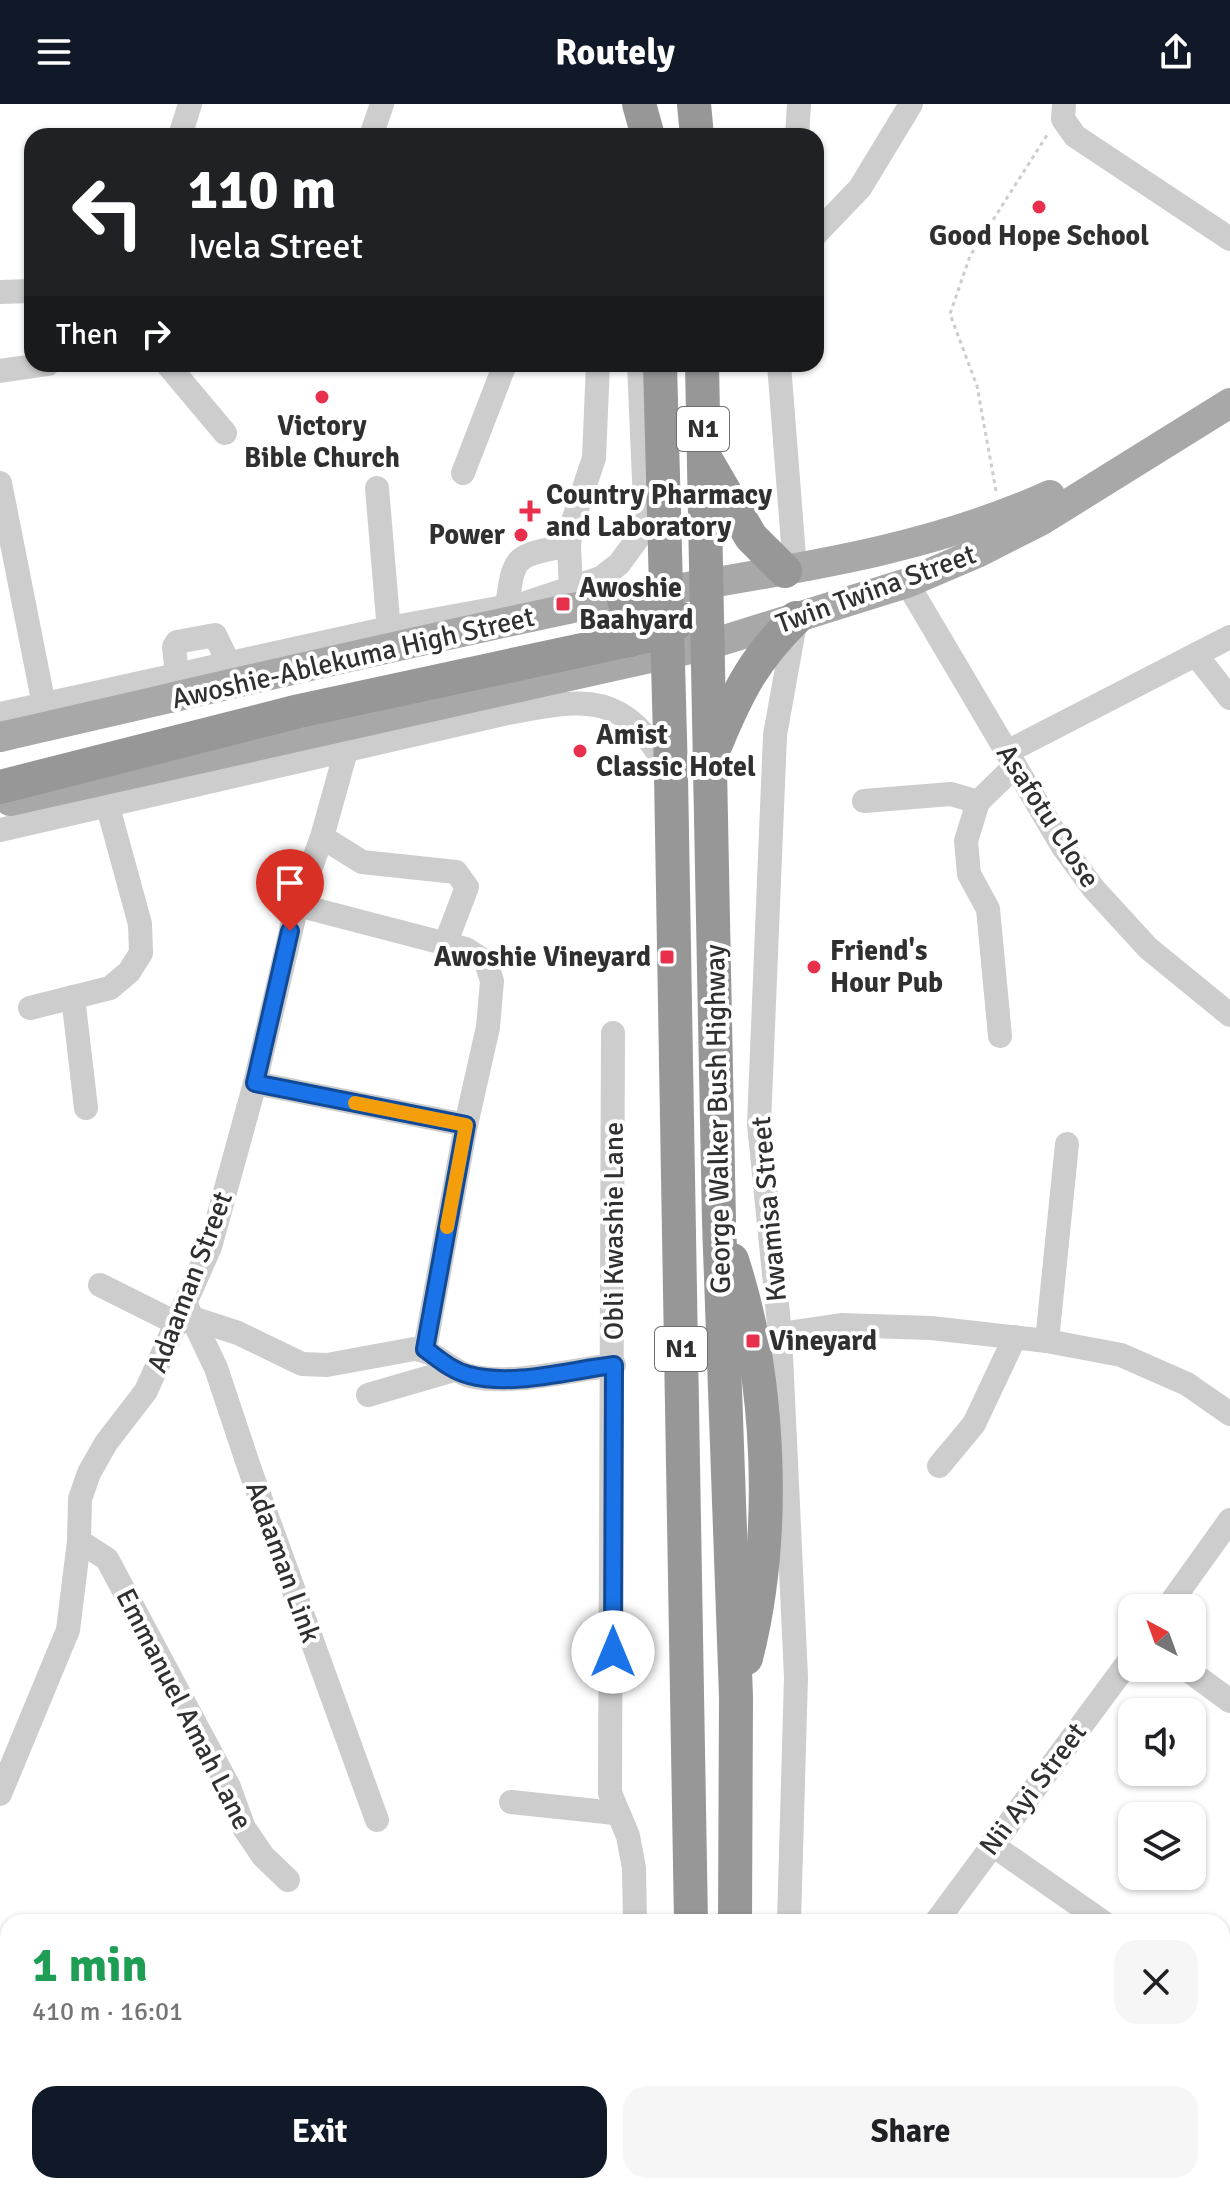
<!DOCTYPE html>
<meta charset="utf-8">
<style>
body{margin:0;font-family:Signika,sans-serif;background:#f6f6f6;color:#202124;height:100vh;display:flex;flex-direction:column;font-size:30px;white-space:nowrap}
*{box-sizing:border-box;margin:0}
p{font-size:26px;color:#757577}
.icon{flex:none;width:44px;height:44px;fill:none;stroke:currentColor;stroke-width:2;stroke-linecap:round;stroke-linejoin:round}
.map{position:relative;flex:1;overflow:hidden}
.panel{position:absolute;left:0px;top:1810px;width:1230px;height:280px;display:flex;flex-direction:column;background:#fff;border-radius:24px 24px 0 0;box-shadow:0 2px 6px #0004}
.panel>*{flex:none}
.guide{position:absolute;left:24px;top:24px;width:800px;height:244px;border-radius:24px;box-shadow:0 2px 6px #0004;background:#202124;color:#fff;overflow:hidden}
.needle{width:52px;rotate:319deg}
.tools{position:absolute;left:1118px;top:1490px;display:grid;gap:16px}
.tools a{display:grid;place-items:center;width:88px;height:88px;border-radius:16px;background:#fff;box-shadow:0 2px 6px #0004;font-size:40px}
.pin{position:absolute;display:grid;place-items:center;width:68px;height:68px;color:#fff;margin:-82px -34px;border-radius:50% 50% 50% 0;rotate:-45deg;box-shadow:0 0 8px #0007}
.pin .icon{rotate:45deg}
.me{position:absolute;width:88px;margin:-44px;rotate:0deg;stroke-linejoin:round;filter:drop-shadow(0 0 6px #0008)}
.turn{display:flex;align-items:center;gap:28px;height:168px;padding:0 32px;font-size:36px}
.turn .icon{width:104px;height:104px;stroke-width:2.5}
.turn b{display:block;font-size:56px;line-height:68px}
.then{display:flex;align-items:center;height:76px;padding:0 32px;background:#0003;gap:16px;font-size:30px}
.round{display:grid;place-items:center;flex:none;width:84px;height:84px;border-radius:24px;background:#f6f6f6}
.headline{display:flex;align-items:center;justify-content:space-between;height:136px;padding:0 32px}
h1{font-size:48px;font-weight:700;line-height:60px;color:#1e9e55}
.primary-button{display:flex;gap:16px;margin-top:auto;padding:16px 32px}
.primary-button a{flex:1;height:92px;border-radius:24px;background:#111827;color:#fff;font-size:32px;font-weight:700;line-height:92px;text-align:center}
.primary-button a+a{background:#f6f6f6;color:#202124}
header{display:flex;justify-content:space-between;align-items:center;height:104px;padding:0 32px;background:#111827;color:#fff;font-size:36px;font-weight:700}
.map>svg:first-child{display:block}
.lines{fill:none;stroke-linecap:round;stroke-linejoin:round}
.path{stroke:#cdcdcd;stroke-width:3;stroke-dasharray:4 4;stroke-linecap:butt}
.minor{stroke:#cdcdcd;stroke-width:24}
.major{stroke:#a8a8a8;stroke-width:30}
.highway{stroke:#979797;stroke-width:34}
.route-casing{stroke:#114b97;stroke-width:20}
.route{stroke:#1a73e8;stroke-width:14}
.slow{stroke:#f59e0b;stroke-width:14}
.poi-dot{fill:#e8304d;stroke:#fff;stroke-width:3}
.labels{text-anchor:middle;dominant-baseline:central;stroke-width:8;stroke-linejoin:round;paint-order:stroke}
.shield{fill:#fff;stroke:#6e6e6e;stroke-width:2}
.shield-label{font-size:26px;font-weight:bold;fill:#303030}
.poi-label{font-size:28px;font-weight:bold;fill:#303030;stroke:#fff;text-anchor:start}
.street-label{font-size:28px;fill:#303030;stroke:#fff}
</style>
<header><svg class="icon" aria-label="menu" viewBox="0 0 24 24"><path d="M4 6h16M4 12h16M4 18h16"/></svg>Routely<svg class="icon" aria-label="share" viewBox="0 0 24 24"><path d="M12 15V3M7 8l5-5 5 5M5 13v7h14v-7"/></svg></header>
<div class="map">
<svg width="1230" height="2090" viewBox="0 0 1230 2090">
<rect width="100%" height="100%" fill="#fff"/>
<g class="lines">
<path class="path" d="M996,387L977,282L950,210L970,152L1049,28"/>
<g class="minor">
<path d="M1064,0L1063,15L1075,32L1230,135"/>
<path d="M180,32L190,0"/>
<path d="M371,32L382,0"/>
<path d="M797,32L799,0"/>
<path d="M816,130L860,84L911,0"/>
<path d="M0,188L32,187"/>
<path d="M167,260L225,329"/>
<path d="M779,260L795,465"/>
<path d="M0,267L48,260"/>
<path d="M463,369L505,260"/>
<path d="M0,379L44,601"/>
<path d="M377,384L390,539"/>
<path d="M907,479L1063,743L1093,784L1148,844L1230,911"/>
<path d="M571,487L569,441L572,420L594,354L598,260"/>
<path d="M507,503C514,447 516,453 569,441"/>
<path d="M1196,551L1230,594"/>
<path d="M177,571L174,543L177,538L215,531L229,560"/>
<path d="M0,610L389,524L526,499L601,474L619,460L638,434L645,399L639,260"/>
<path d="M1007,648L1230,533"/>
<path d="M864,697L951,690L978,698"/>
<path d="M0,726L508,609C588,593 625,588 669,667"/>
<path d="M322,733L362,758L456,768L467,783L446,838"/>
<path d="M297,801L466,845L486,858L492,877L488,923L466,1021L425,1245"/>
<path d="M73,893L86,1004"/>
<path d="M30,904L110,884L129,868L141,849L140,820L108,703"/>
<path d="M613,929L610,1689L628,1732L634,1764L635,1818"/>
<path d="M1000,932L988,805L969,770L966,737L978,698L1015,662"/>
<path d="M255,979L466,1021"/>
<path d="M100,1181L178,1220"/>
<path d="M186,1201L216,1264L249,1363L377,1716"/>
<path d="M192,1214L238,1229L302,1260L327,1261L414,1245C436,1246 449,1267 470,1272C514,1282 569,1266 614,1261"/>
<path d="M780,1230L841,1221L931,1224L1047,1237L1121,1251L1187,1280L1230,1310"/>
<path d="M1047,1237L1067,1040"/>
<path d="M368,1291L454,1266"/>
<path d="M939,1362L974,1320L1015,1233"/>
<path d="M79,1437L107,1455L229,1683L244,1724L263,1752L288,1776"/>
<path d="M1167,1504L1230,1416"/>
<path d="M1185,1564L1230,1597"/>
<path d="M0,1690L68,1526L79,1437L80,1395L89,1369L106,1339L146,1287L210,1143L255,979L297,801L322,733L346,647"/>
<path d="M511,1698L615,1709"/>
<path d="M991,1740L1103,1818"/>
<path d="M789,1818L796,1573L780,1230L759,1020L775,631L796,514"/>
<path d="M936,1818L1132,1553"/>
<path d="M0,1868L8,1876"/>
<path d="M1222,1901L1230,1907"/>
<path d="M938,2082L951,2090"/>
<path d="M372,2090L379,2082"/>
<path d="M634,2090V2082"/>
<path d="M783,2090V2082"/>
<path d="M1018,2090L1024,2082"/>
</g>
<g class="major">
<path d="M0,633C189,590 378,545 568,505C730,471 897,460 1050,391"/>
<path d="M10,697L708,541L907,479L977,449L1042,416L1230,299"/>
</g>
<g class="highway">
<path d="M639,0L648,32"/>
<path d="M694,0L697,32"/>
<path d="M660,260L671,671L691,1818"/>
<path d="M702,260L719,1118L736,1593L735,1818"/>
<path d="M705,354L751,433L785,467"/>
<path d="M624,496C644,506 647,520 630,536"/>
<path d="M716,640C738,587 754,555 796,514"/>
<path d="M0,683L299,607L666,528L681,515"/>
<path d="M732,1156C771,1275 777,1433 746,1554"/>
<path d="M656,2090L660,2082"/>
<path d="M692,2090V2082"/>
<path d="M754,2090V2082"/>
</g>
</g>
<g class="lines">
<g class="route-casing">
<path id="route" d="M290,827L255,979L466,1021L425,1245C439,1255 452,1267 469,1271C513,1283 570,1266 614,1261L613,1548"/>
</g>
<use href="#route" class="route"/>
<path class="slow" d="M355,999L466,1021L447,1123"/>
</g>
<g class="poi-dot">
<circle cx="1039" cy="103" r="8"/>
<circle cx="322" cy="293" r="8"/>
<path d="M526 395h8v8h8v8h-8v8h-8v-8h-8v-8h8z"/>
<circle cx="521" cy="431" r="8"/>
<rect x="555" y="492" width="16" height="16" rx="4"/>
<circle cx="580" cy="647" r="8"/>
<rect x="659" y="845" width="16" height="16" rx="4"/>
<circle cx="814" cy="863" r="8"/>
<rect x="745" y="1229" width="16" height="16" rx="4"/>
</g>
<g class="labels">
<g class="shield">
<rect x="677" y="303" width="52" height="44" rx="6"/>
<rect x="655" y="1223" width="52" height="44" rx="6"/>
</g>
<g class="shield-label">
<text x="703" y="325">N1</text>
<text x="681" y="1245">N1</text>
</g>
<g class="poi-label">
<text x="1039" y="132" text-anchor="middle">Good Hope School</text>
<text x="322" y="322" text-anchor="middle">Victory<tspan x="322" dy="32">Bible Church</tspan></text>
<text x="546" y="391">Country Pharmacy<tspan x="546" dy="32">and Laboratory</tspan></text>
<text x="505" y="431" text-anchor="end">Power</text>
<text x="579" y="484">Awoshie<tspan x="579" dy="32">Baahyard</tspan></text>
<text x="596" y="631">Amist<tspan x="596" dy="32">Classic Hotel</tspan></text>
<text x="830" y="847">Friend's<tspan x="830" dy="32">Hour Pub</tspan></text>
<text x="651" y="853" text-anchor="end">Awoshie Vineyard</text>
<text x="769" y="1237">Vineyard</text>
</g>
<g class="street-label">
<text transform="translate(876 485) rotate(-20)">Twin Twina Street</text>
<text transform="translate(353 554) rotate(-13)">Awoshie-Ablekuma High Street</text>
<text transform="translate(1048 712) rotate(57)">Asafotu Close</text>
<text transform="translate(718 1015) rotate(-91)">George Walker Bush Highway</text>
<text transform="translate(769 1105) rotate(-95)">Kwamisa Street</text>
<text transform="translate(614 1127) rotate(-90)">Obli Kwashie Lane</text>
<text transform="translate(190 1178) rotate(-69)">Adaaman Street</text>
<text transform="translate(283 1458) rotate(70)">Adaaman Link</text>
<text transform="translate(184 1605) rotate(63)">Emmanuel Amah Lane</text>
<text transform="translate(1033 1685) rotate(-53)">Nii Ayi Street</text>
</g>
</g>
</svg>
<div class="tools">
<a><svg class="needle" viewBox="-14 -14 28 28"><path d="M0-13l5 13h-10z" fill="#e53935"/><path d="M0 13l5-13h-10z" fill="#757577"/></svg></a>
<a><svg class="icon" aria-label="sound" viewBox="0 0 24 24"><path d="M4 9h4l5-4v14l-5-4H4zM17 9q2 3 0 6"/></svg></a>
<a><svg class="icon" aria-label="layers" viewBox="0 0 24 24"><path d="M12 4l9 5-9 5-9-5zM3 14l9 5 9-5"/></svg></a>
</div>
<div class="pin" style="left:290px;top:827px;background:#d93025"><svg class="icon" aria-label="arrive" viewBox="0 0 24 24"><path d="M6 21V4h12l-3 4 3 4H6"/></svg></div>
<svg class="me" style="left:613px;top:1548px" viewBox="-20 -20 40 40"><circle r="19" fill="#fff"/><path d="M0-13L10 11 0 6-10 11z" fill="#1a73e8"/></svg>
<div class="guide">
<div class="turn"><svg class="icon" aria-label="left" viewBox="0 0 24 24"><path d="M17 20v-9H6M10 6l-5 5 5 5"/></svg><div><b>110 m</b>Ivela Street</div></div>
<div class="then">Then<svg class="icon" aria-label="right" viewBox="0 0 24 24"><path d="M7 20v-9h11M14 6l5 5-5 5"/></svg></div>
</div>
<section class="panel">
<div class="headline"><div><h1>1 min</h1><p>410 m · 16:01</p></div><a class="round"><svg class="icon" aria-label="close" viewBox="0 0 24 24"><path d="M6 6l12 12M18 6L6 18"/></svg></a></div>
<div class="primary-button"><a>Exit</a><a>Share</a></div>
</section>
</div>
